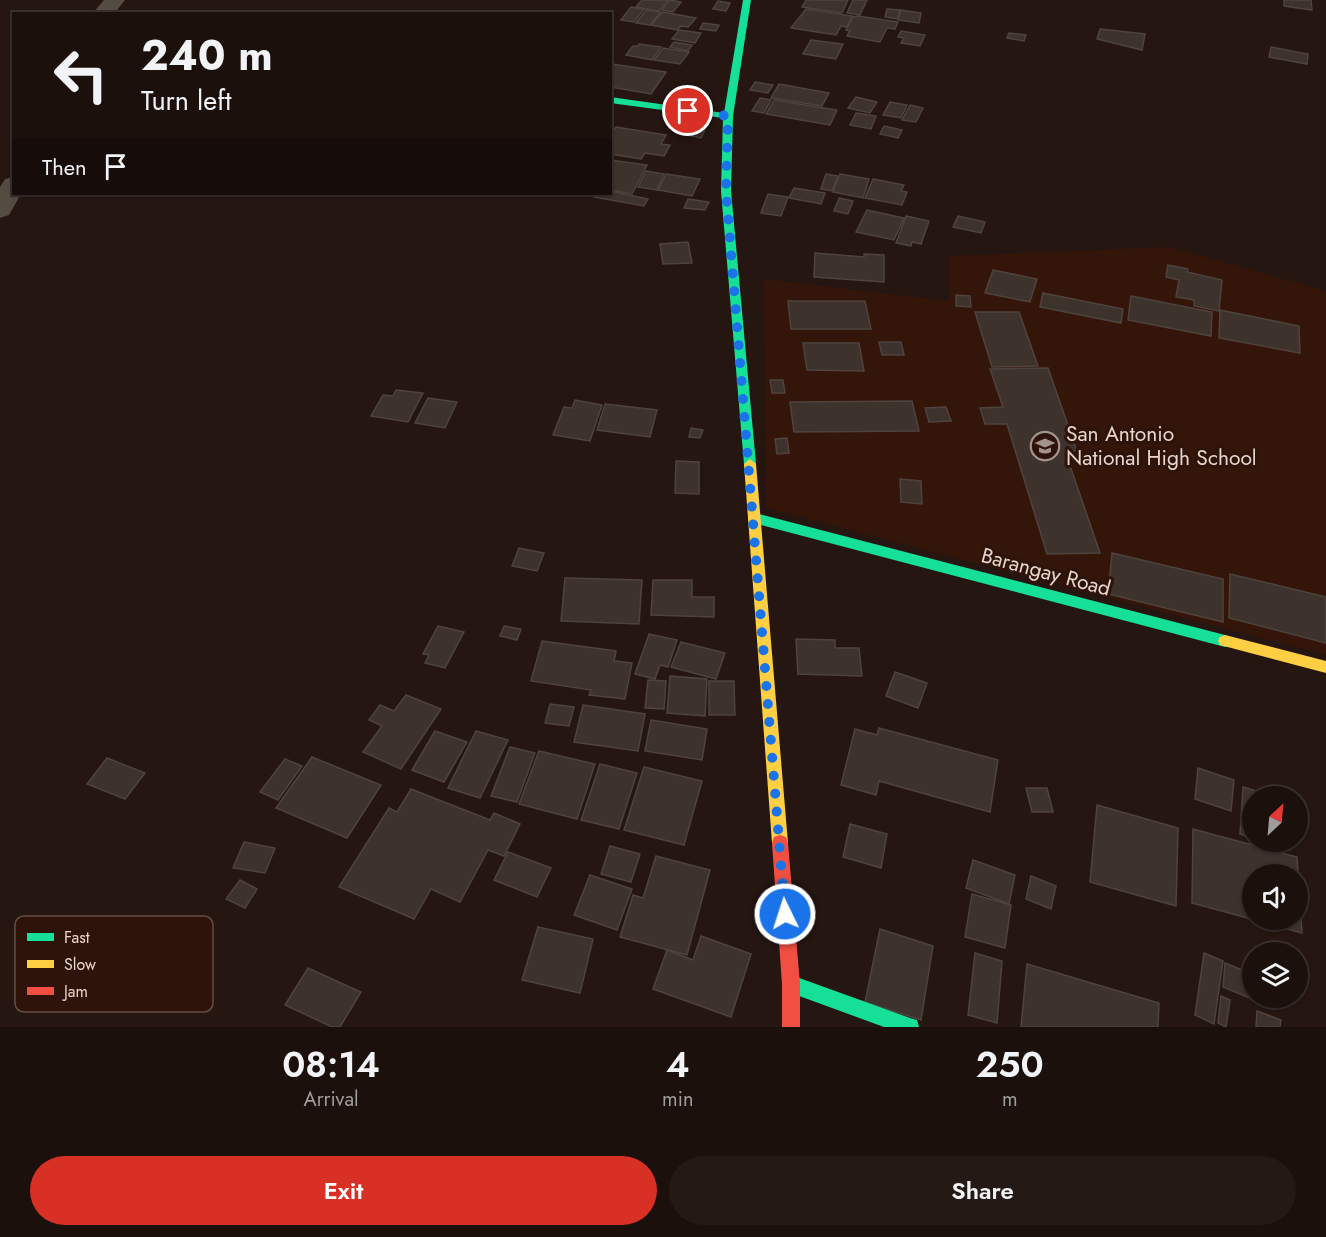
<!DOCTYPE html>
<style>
body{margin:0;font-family:Jost,sans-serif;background:#251916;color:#f1f3f6;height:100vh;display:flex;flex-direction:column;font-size:22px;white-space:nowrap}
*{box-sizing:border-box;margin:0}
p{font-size:20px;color:#a09d9d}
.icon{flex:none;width:33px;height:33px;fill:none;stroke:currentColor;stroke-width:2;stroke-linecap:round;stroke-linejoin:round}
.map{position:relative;height:1027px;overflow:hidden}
.panel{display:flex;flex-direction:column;background:#1c100d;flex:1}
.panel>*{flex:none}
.banner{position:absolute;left:12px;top:12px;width:600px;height:183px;border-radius:0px;box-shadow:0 2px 4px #0004,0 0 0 2px #3a302e;background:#1c100d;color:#f1f3f6;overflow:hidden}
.needle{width:39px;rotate:26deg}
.tools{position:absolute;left:1242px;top:786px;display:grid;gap:12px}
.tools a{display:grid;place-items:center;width:66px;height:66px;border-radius:50%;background:#1c100d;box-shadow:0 2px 4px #0004,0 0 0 2px #3a302e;font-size:30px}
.pin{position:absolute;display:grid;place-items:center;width:51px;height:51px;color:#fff;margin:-26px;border:3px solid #fff;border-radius:50%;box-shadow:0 2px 6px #0007}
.me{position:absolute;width:66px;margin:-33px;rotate:356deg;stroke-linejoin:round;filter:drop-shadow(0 0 4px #0008)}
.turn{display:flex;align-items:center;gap:21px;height:126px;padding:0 30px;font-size:27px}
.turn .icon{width:78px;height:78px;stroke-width:2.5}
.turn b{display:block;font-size:42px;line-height:51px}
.then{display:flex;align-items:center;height:57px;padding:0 30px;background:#0003;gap:12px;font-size:22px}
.eta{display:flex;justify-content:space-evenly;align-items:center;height:102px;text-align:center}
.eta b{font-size:36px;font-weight:600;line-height:42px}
.button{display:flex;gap:12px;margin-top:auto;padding:12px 30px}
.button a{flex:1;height:69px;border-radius:36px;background:#d93025;color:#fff;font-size:24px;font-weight:600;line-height:69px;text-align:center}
.button a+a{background:#251916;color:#f1f3f6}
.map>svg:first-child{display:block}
.built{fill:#341509}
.building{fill:#3e322d;stroke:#4f433e;stroke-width:1.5;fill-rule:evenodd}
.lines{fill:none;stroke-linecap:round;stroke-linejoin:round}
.street{fill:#544c42;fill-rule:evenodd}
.fast{fill:#16e098;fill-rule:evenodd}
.slow{fill:#ffcf43;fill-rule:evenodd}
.jam{fill:#f24e42;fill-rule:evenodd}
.route{stroke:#1a73e8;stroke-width:10;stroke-dasharray:0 18}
.labels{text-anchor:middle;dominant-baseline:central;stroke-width:6;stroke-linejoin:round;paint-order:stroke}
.poi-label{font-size:21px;fill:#e8d5ce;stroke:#2d1309;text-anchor:start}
.street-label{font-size:21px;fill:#e8d5ce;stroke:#2d1309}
.key{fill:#2d1309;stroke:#654d44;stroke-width:1.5}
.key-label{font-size:16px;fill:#e8d5ce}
</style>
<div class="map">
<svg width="1326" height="1027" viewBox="0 0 1326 1027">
<rect width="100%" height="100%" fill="#251611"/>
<path class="built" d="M1170,247L1326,291V655L766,508L764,279L949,301V256Z"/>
<g class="building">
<path d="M642,0H668L659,11L636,7Z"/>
<path d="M670,0L681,2L673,12L662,10Z"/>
<path d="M806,0H848L842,13L802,7Z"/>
<path d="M853,0H867L860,15L847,13Z"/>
<path d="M1284,0H1311L1312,10L1284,6Z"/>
<path d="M718,1L730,3L726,11L713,9Z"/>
<path d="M631,7L644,9L634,22L621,20Z"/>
<path d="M806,9L852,16L847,27L841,26L836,35L791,28Z"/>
<path d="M887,9L900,10L898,19L885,17Z"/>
<path d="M646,10L661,12L650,25L636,23Z"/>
<path d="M901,10L921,13L919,23L898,20Z"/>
<path d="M663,12L696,18L688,27L681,26L677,30L651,25Z"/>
<path d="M858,16L898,22L895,29L887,28L880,42L847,36L850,31L846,30L853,17Z"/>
<path d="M703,23L719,25L716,31L700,29Z"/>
<path d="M1100,29L1145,34L1142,50L1097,39Z"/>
<path d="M679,30L701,33L695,43L672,39Z"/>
<path d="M901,31L925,35L920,46L901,43L904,38L898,37Z"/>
<path d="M1009,33L1026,35L1024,41L1007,38Z"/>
<path d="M811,40L843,44L836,59L803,54Z"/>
<path d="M674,42L692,45L688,51L670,47Z"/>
<path d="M639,44L661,47L652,60L626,55L633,46H638Z"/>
<path d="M1271,47L1308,54L1307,64L1269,57Z"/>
<path d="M663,48L689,52L680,64L654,60Z"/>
<path d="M612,64L666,72L651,94L610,87Z"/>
<path d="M755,82L773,85L768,93L750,90Z"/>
<path d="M779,84L829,93L822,106L771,98Z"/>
<path d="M856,97L877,102L870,113L848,108Z"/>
<path d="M760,98L771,100L764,113L752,111Z"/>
<path d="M774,100L837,110L830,125L766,114Z"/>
<path d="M890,102L907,105L901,118L883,115Z"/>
<path d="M910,105L923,108L916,122L902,120Z"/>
<path d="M856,113L876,116L871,129L850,125Z"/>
<path d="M884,126L902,130L898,138L880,134Z"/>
<path d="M616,127L666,135L661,144L670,145L664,156L645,153L641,159L610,154V134Z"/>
<path d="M689,128L705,130L701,138L685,135Z"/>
<path d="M610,160L647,165L632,194L610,190Z"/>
<path d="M646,171L664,174L657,190L638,187Z"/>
<path d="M666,174L700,179L692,196L658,190Z"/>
<path d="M826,174L838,176L832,191L821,189Z"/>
<path d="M840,174L869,179L863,198L833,192Z"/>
<path d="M873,179L904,185L901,191L907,192L902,205L865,198Z"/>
<path d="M794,188L825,193L821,204L789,198Z"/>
<path d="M610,191L648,199L644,206L594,197L596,194H610Z"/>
<path d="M768,194L788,197L781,216L761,213Z"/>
<path d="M839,198L853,201L848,214L834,211Z"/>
<path d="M688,199L709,202L705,210L684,208Z"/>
<path d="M867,210L904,218L894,240L856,232Z"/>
<path d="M906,216L929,221L921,244L912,242L911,246L896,243Z"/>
<path d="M958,216L985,222L981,233L953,227Z"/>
<path d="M688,242L692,263L663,264L660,244Z"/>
<path d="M815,253L864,257V254L884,255V282L814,277Z"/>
<path d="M1168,265L1188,269L1187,272L1222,280L1219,311L1194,306V300L1176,297L1179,280L1166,277Z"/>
<path d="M993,270L1037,279L1030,302L985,293Z"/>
<path d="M1043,293L1123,309L1121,323L1040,307Z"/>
<path d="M956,295L970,296L971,307L956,306Z"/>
<path d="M1131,296L1212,312L1211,336L1128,320Z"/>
<path d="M788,301H865L871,329H791Z"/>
<path d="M1220,310L1299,326L1300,353L1219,338Z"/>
<path d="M975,312H1019L1038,366L992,367Z"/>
<path d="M879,342H901L904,355H882Z"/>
<path d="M803,343H859L864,371L807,370Z"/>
<path d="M1048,368L1077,451H1065L1100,553L1047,554L1007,424H985L980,408L1003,407L990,369Z"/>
<path d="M770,380H783L785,393H772Z"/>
<path d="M396,390L423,393L408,422L371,416L383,395L393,396Z"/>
<path d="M428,398L457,402L445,428L415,423Z"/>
<path d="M575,400L602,405L590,441L553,435L564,407L572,408Z"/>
<path d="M912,401L919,431L794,432L790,402Z"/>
<path d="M605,404L657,410L650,437L597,430Z"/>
<path d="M946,407L951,421L929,422L925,408Z"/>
<path d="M691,428L703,430L700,438L689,437Z"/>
<path d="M787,438L789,453L777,454L775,439Z"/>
<path d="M676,461L699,462V494L675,493Z"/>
<path d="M900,479L921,481L922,504L901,502Z"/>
<path d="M519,548L544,553L537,571L512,566Z"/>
<path d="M1112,553L1223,579V622L1108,594Z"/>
<path d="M1230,574L1326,597V643L1229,618Z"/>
<path d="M565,578L642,580L639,624L561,621Z"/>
<path d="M653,580H692V597H714V617L651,615Z"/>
<path d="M438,626L464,632L445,668L425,663L429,655L423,654Z"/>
<path d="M504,626L521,629L517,640L500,636Z"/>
<path d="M649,634L677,640L668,667L660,665L655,679L635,674Z"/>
<path d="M796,639L835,640V648H859L862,676L798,674Z"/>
<path d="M542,641L616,651L614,661L632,663L625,699L589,695L591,690L531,681Z"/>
<path d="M681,642L725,653L716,679L671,667Z"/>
<path d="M895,672L927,683L918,708L886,696Z"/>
<path d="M670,676L707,679L705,716L667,713Z"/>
<path d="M648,680L666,681L664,709L645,708Z"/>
<path d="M709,681H734L735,715H709Z"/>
<path d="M406,695L441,709L401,769L363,752L382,726L369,720L380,705L394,711Z"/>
<path d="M550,704L574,707L569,726L545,723Z"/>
<path d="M583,705L645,714L638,751L574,742Z"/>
<path d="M651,720L707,729L702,760L645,751Z"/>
<path d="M879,728L998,760L990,812L879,781L876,795L841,785L855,729L877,735Z"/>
<path d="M435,731L467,742L444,782L412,770Z"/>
<path d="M476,731L508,740L480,798L448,788Z"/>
<path d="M510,747L535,753L517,802L491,796Z"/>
<path d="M539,751L595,764L577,819L519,804Z"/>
<path d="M312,757L381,785L347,838L276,808Z"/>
<path d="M107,758L145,773L125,799L87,784Z"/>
<path d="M285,759L302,766L278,800L260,792Z"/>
<path d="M600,764L637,773L619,829L581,820Z"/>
<path d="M644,767L702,781L684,845L624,830Z"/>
<path d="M1198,768L1234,780L1231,811L1195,799Z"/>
<path d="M1243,787L1273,796H1252V838L1240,834Z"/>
<path d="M1026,788H1047L1053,812H1032Z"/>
<path d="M411,789L490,820L494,813L520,824L504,856L488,850L460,902L431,889L414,919L339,887L389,808L397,812Z"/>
<path d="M1097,805L1178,828L1176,906L1090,882Z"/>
<path d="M850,824L887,834L881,868L843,857Z"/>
<path d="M1193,829L1297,857L1302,933L1192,903ZM1252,874H1298V920H1252Z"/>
<path d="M244,842L275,848L265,873L233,868Z"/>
<path d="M1263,842H1290V850Z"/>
<path d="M610,846L640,854L631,882L601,874Z"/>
<path d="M508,852L551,868L537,897L494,880Z"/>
<path d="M656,856L710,870L687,955L620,937L633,895L643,898Z"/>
<path d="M973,860L1015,875L1009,904L966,888Z"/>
<path d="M590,875L632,889L617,930L574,915Z"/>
<path d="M1031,876L1056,886L1051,909L1026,899Z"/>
<path d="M240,880L257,889L245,908L226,899Z"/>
<path d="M972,894L1011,905L1005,948L965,937Z"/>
<path d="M538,927L593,939L580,993L522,980Z"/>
<path d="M880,929L933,946L921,1020L865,1002Z"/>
<path d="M701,936L751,954L731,1017L653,989L667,950L693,960Z"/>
<path d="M975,953L1002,961L997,1023L968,1015Z"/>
<path d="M1204,953L1223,961L1214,1024L1195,1015Z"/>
<path d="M1225,963L1252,974V999L1223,987Z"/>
<path d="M1027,964L1159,1003L1158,1027H1021Z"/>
<path d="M308,968L361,992L340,1027H332L285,1005Z"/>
<path d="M1221,996L1230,1000L1226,1027L1218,1023Z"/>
<path d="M1257,1011L1281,1020L1280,1027H1256Z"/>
</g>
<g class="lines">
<g class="street">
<path d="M104,0H125L114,14H92Z"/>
<path d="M14,177V194H21L9,215L0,218V187L5,179Z"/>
</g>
<g class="fast">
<path d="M743,0H751L733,116L731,191L756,464L750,469L744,464L721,191L723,118L610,103V97L724,113Z"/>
<path d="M755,513L1225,635L1230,637L1232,641L1230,645L1225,647L750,522L748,518Z"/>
<path d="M791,975L910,1018L917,1020L919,1027H884L791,993L785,990L782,984L785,978Z"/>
</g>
<g class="slow">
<path d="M750,459L756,464L788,843L786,849L780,851L774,849L772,843L744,464Z"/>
<path d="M1225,635L1326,661V673L1220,645L1218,641L1220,637Z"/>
</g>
<path class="jam" d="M780,835L786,837L788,843L800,984V1027H782V984L772,843L774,837Z"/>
</g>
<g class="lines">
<path class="route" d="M688,111L728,116L726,191L785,914"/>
</g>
<defs>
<g id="school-ring" transform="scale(1.5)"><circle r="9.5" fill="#2d1309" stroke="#a4928c" stroke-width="1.5"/><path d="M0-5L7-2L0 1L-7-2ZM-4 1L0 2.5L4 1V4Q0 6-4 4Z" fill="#a4928c"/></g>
</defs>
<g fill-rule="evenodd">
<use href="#school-ring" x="1045" y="446"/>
</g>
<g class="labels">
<g class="poi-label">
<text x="1066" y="434">San Antonio<tspan x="1066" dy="24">National High School</tspan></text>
</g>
<g class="street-label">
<text transform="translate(1046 572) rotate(15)">Barangay Road</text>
</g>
</g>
<rect x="15" y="916" width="198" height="96" rx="9" class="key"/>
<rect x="27" y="933" width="27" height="8" fill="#16e098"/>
<rect x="27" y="960" width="27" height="8" fill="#ffcf43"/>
<rect x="27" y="987" width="27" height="8" fill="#f24e42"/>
<g class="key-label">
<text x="64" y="943">Fast</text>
<text x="64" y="970">Slow</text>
<text x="64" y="997">Jam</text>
</g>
</svg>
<div class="tools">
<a><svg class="needle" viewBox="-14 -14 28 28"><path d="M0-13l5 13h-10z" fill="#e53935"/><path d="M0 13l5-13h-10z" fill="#a09d9d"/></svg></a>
<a><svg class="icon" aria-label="sound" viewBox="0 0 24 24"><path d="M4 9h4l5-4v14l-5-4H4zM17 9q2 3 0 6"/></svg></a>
<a><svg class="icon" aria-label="layers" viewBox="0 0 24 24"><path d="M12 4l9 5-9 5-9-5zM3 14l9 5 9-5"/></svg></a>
</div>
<div class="pin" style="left:688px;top:111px;background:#d93025"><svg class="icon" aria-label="arrive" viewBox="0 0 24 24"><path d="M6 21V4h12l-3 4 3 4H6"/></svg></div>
<svg class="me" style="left:785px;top:914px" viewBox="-20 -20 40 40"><circle r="17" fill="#1a73e8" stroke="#fff" stroke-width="3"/><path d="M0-11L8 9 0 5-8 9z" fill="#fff"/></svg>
<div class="banner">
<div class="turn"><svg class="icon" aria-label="left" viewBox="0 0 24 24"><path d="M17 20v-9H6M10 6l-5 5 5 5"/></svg><div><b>240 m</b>Turn left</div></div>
<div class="then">Then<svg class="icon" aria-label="arrive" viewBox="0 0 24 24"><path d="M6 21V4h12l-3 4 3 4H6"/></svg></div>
</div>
</div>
<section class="panel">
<div class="eta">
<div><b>08:14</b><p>Arrival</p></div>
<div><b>4</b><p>min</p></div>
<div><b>250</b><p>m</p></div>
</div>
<div class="button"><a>Exit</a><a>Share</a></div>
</section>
